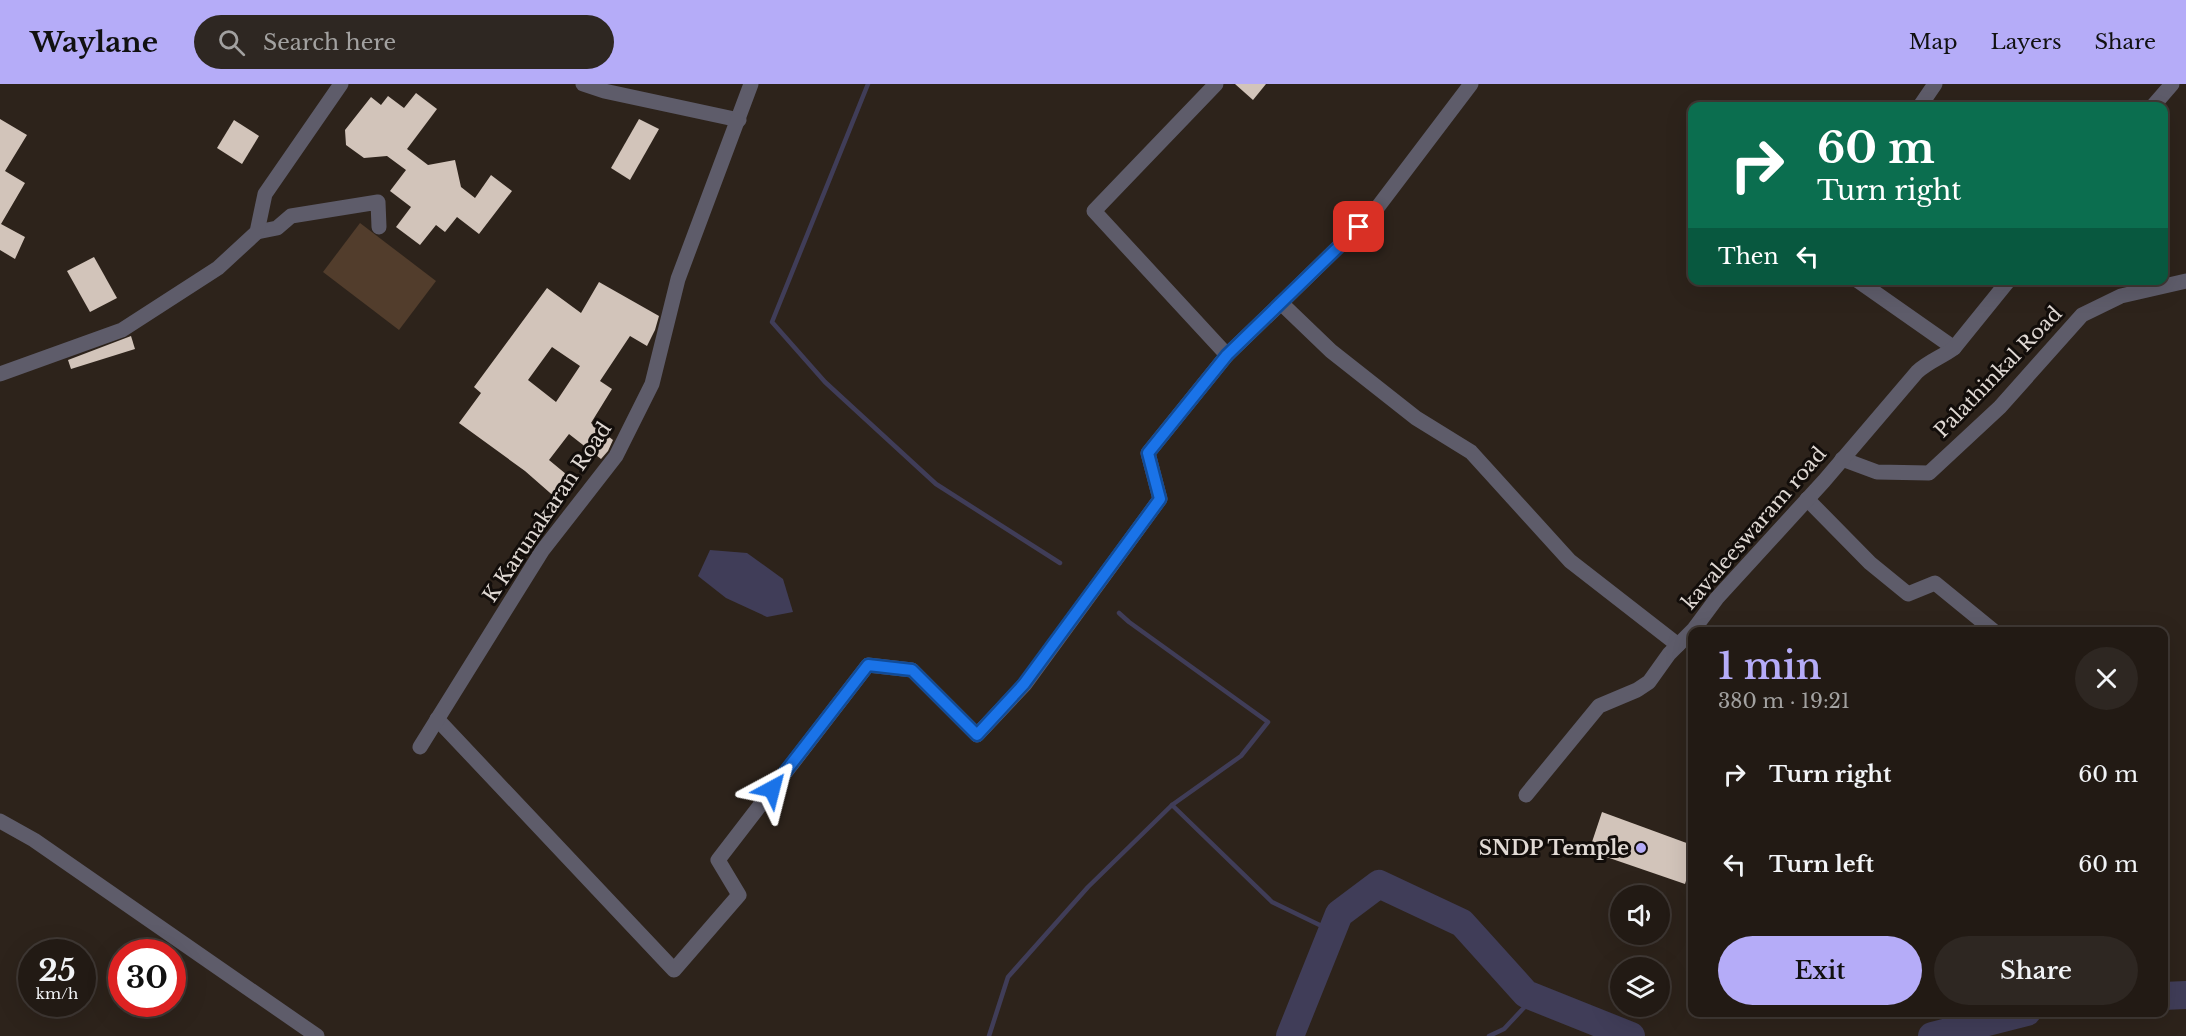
<!DOCTYPE html>
<meta charset="utf-8">
<style>
body{margin:0;font-family:"Libre Baskerville",serif;background:#2e2722;color:#f1f3f6;height:100vh;display:flex;flex-direction:column;font-size:22px;white-space:nowrap}
*{box-sizing:border-box;margin:0}
p{font-size:20px;color:#a2a1a0}
.icon{flex:none;width:33px;height:33px;fill:none;stroke:currentColor;stroke-width:2;stroke-linecap:round;stroke-linejoin:round}
.map{position:relative;flex:1;overflow:hidden}
.drawer{position:absolute;left:1688px;top:543px;width:480px;height:390px;display:flex;flex-direction:column;background:#221a14;border-radius:12px;box-shadow:0 6px 24px #0002,0 0 0 2px #3f3834}
.drawer>*{flex:none}
.guide{position:absolute;left:1688px;top:18px;width:480px;height:183px;border-radius:12px;box-shadow:0 6px 24px #0002,0 0 0 2px #3f3834;background:#0b6e4f;color:#fff;overflow:hidden}
.buttons{position:absolute;left:1610px;top:801px;display:grid;gap:12px}
.buttons a{display:grid;place-items:center;width:60px;height:60px;border-radius:50%;background:#221a14;box-shadow:0 6px 24px #0002,0 0 0 2px #3f3834;font-size:30px}
.speed{position:absolute;left:18px;top:855px;display:flex;gap:12px;font-size:30px;font-weight:700;text-align:center}
.speed>*{display:grid;place-content:center;width:78px;height:78px;border-radius:50%;background:#221a14;box-shadow:0 6px 24px #0002,0 0 0 2px #3f3834;line-height:1}
.speed small{font-size:15px;font-weight:400}
.speed .limit{border:9px solid #d22;background:#fff;color:#111}
.pin{position:absolute;display:grid;place-items:center;width:51px;height:51px;color:#fff;margin:-26px;border-radius:12px;box-shadow:0 3px 9px #0006}
.me{position:absolute;width:66px;margin:-33px;rotate:38deg;stroke-linejoin:round;filter:drop-shadow(0 0 4px #0008)}
.turn{display:flex;align-items:center;gap:21px;height:126px;padding:0 30px;font-size:27px}
.turn .icon{width:78px;height:78px;stroke-width:2.5}
.turn b{display:block;font-size:42px;line-height:51px}
.then{display:flex;align-items:center;height:57px;padding:0 30px;background:#0003;gap:12px;font-size:22px}
.round{display:grid;place-items:center;flex:none;width:63px;height:63px;border-radius:32px;background:#2e2722}
.summary{display:flex;align-items:center;justify-content:space-between;height:102px;padding:0 30px}
h1{font-size:36px;font-weight:600;line-height:45px;color:#b5acf8}
.action{display:flex;gap:12px;margin-top:auto;padding:12px 30px}
.action a{flex:1;height:69px;border-radius:36px;background:#b5acf8;color:#111;font-size:24px;font-weight:600;line-height:69px;text-align:center}
.action a+a{background:#2e2722;color:#f1f3f6}
ul{padding:0;list-style:none}
li{display:flex;align-items:center;gap:18px;height:90px;padding:0 30px}
li div{flex:1}
li b{display:block;font-size:22px}
li em{font-style:normal}
header{display:flex;align-items:center;gap:36px;box-sizing:border-box;height:84px;padding:0 30px;background:#b5acf8;color:#111}
header strong{font-size:28px}
nav{display:flex;gap:33px;margin-inline-start:auto;font-size:21px}
.search{width:420px;height:54px;background:#2e2722;display:flex;align-items:center;gap:15px;box-sizing:border-box;padding:0 21px;border-radius:33px;color:#a2a1a0;font-size:22px}
.map>svg:first-child{display:block}
.green{fill:#523d2c}
.water{fill:#403d58}
.lines{fill:none;stroke-linecap:round;stroke-linejoin:round}
.stream{stroke:#403d58;stroke-width:4.5}
.river{stroke:#403d58;stroke-width:28}
.building{fill:#d2c4ba;fill-rule:evenodd}
.minor{stroke:#5e5c6a;stroke-width:15}
.route-casing{stroke:#114b97;stroke-width:15}
.route{stroke:#1a73e8;stroke-width:10}
.poi-dot{fill:#b5acf8;stroke:#120d0a;stroke-width:2}
.labels{text-anchor:middle;dominant-baseline:central;stroke-width:6;stroke-linejoin:round;paint-order:stroke}
.street-label{font-size:20px;fill:#e0d9d4;stroke:#120d0a}
.poi-label{font-size:20px;font-weight:bold;fill:#e0d9d4;stroke:#120d0a;text-anchor:end}
</style>
<header>
<strong>Waylane</strong>
<div class="search"><svg class="icon" aria-label="search" viewBox="0 0 24 24"><circle cx="10" cy="10" r="6"/><path d="M15 15l6 6"/></svg>Search here</div>
<nav><a>Map</a><a>Layers</a><a>Share</a></nav>
</header>
<div class="map">
<svg width="2186" height="952" viewBox="0 0 2186 952">
<rect width="100%" height="100%" fill="#2d231b"/>
<path class="green" d="M360,139L436,197L399,246L323,188Z"/>
<path class="water" d="M710,466L747,469L783,495L793,528L767,533L726,514L698,492Z"/>
<g class="lines">
<g class="stream">
<path d="M868,0L772,238L825,298L936,400L1060,479"/>
<path d="M1119,529L1129,538L1268,638L1241,672L1172,721"/>
<path d="M989,952L1008,893L1088,803L1172,721L1272,818L1332,847"/>
<path d="M1489,952L1504,945L1534,913"/>
</g>
<g class="river">
<path d="M2163,912L2186,911"/>
<path d="M1290,952L1339,830L1379,800L1462,839L1526,910L1631,952"/>
<path d="M1932,952L2027,928"/>
</g>
</g>
<g class="building">
<path d="M1235,0H1266L1253,16Z"/>
<path d="M416,9L437,25L407,65L428,81L455,76L461,103L475,114L491,91L512,107L479,150L457,133L445,148L436,141L420,161L396,143L411,123L390,107L406,86L387,72L364,74L346,61L345,46L371,13L381,21L388,12L404,24Z"/>
<path d="M0,35L27,51L5,87L25,99L1,140L25,153L15,175L0,166Z"/>
<path d="M639,35L659,45L630,96L611,84Z"/>
<path d="M234,36L259,52L242,80L217,64Z"/>
<path d="M94,173L117,214L90,228L67,187Z"/>
<path d="M599,198L659,232L655,246L647,262L630,252L600,297L612,305L591,339L613,356L608,367L601,375L569,350L549,376L572,395L557,415L525,387L459,339L481,309L474,303L547,204L581,229ZM552,263L580,282L556,318L528,296Z"/>
<path d="M131,252L135,265L71,285L68,276Z"/>
<path d="M1602,728L1692,761V777L1685,800L1589,767Z"/>
</g>
<g class="lines">
<g class="minor">
<path d="M583,0L604,7L739,36"/>
<path d="M1920,22L1935,0"/>
<path d="M2153,22L2172,0"/>
<path d="M257,148L277,144L291,132L378,118L379,143"/>
<path d="M1857,196L1954,264"/>
<path d="M1281,219L1374,128L1471,0"/>
<path d="M1227,271L1281,219L1331,267L1416,334L1471,368L1570,477L1678,561"/>
<path d="M0,290L122,246L218,184L257,148L265,110L341,0"/>
<path d="M1842,375L1877,388L1929,389L2000,323L2082,231L2121,212L2186,197"/>
<path d="M1807,415L1870,479L1908,510L1935,499L1995,548"/>
<path d="M437,635L674,886L739,811L718,776L868,581L912,586L977,651L1025,600L1160,415L1148,369L1227,271L1094,127L1216,0"/>
<path d="M420,663L542,467L616,372L652,300L678,195L751,0"/>
<path d="M1526,711L1599,622L1637,606L1649,598L1669,570L1694,545L1717,514L1824,397L1917,288C1929,277 1942,273 1954,264L2009,196"/>
<path d="M0,737L34,756L317,952"/>
</g>
</g>
<g class="lines">
<g class="route-casing">
<path id="route" d="M772,705L868,581L912,586L977,651L1024,600L1160,415L1148,369L1227,271L1359,143"/>
</g>
<use href="#route" class="route"/>
</g>
<circle class="poi-dot" cx="1641" cy="764" r="6"/>
<g class="labels">
<g class="street-label">
<text transform="translate(1998 288) rotate(-46)">Palathinkal Road</text>
<text transform="translate(547 428) rotate(-56)">K Karunakaran Road</text>
<text transform="translate(1754 444) rotate(-49)">kavaleeswaram road</text>
</g>
<g class="poi-label">
<text x="1629" y="764">SNDP Temple</text>
</g>
</g>
</svg>
<div class="buttons">
<a><svg class="icon" aria-label="sound" viewBox="0 0 24 24"><path d="M4 9h4l5-4v14l-5-4H4zM17 9q2 3 0 6"/></svg></a>
<a><svg class="icon" aria-label="layers" viewBox="0 0 24 24"><path d="M12 4l9 5-9 5-9-5zM3 14l9 5 9-5"/></svg></a>
</div>
<div class="speed"><div>25<small>km/h</small></div><div class="limit">30</div></div>
<div class="pin" style="left:1359px;top:143px;background:#d93025"><svg class="icon" aria-label="arrive" viewBox="0 0 24 24"><path d="M6 21V4h12l-3 4 3 4H6"/></svg></div>
<svg class="me" style="left:772px;top:705px" viewBox="-20 -20 40 40"><path d="M0-17L14 15 0 8-14 15z" fill="#1a73e8" stroke="#fff" stroke-width="4"/></svg>
<div class="guide">
<div class="turn"><svg class="icon" aria-label="right" viewBox="0 0 24 24"><path d="M7 20v-9h11M14 6l5 5-5 5"/></svg><div><b>60 m</b>Turn right</div></div>
<div class="then">Then<svg class="icon" aria-label="left" viewBox="0 0 24 24"><path d="M17 20v-9H6M10 6l-5 5 5 5"/></svg></div>
</div>
<section class="drawer">
<div class="summary"><div><h1>1 min</h1><p>380 m · 19:21</p></div><a class="round"><svg class="icon" aria-label="close" viewBox="0 0 24 24"><path d="M6 6l12 12M18 6L6 18"/></svg></a></div>
<ul>
<li><svg class="icon" aria-label="right" viewBox="0 0 24 24"><path d="M7 20v-9h11M14 6l5 5-5 5"/></svg><div><b>Turn right</b></div><em>60 m</em></li>
<li><svg class="icon" aria-label="left" viewBox="0 0 24 24"><path d="M17 20v-9H6M10 6l-5 5 5 5"/></svg><div><b>Turn left</b></div><em>60 m</em></li>
</ul>
<div class="action"><a>Exit</a><a>Share</a></div>
</section>
</div>
